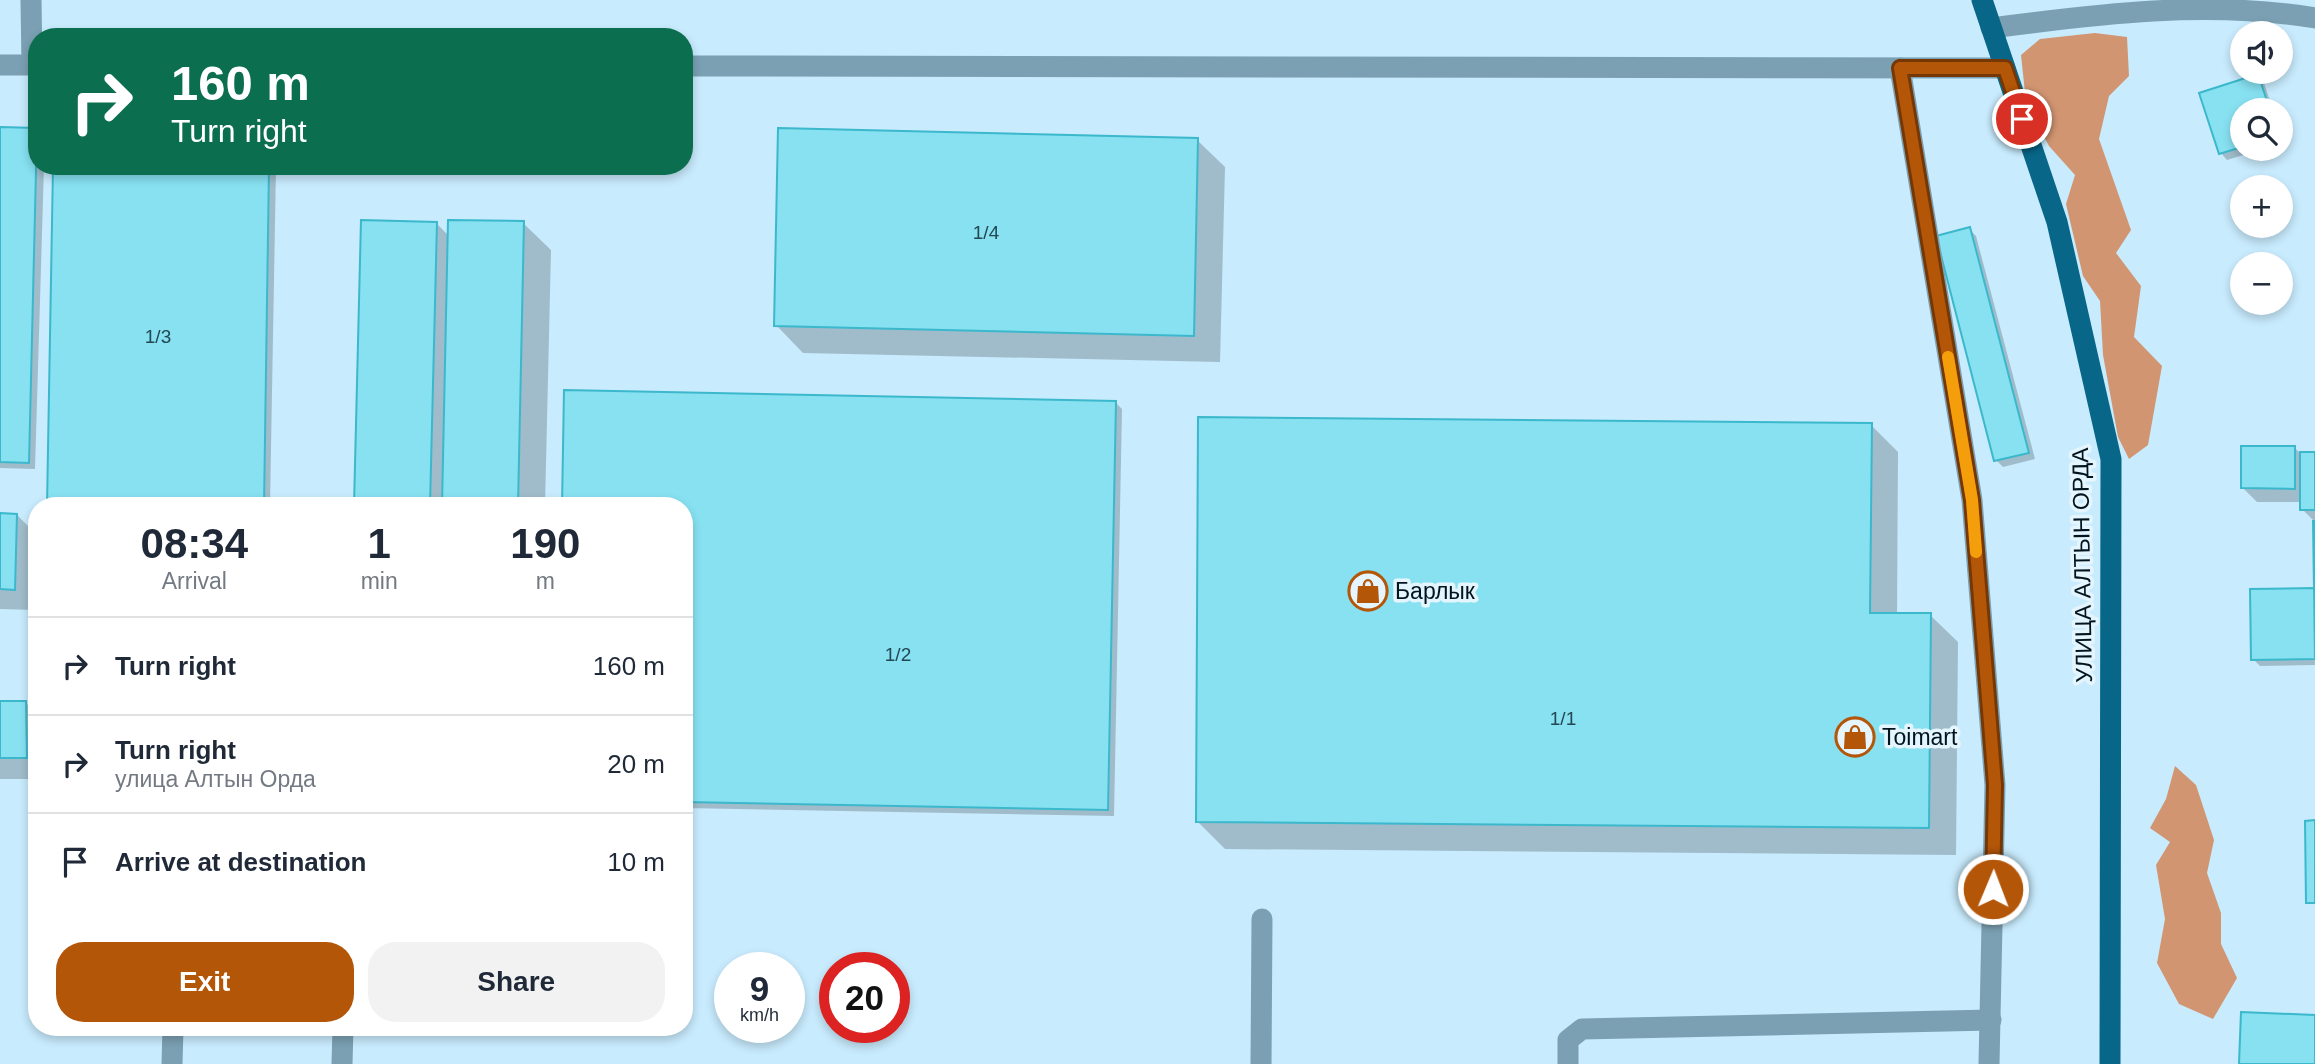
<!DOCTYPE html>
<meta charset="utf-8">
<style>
body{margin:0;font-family:Arial,sans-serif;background:#f2f2f3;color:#1f2937;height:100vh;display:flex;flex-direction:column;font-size:26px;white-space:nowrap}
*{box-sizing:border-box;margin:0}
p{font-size:23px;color:#747a83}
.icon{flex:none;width:38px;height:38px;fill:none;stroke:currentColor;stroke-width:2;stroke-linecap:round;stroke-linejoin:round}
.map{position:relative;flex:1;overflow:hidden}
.panel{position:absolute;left:28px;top:497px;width:665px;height:539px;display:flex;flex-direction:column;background:#fff;border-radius:28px;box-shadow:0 4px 10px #0003}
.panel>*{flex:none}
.guide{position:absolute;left:28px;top:28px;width:665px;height:147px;border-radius:28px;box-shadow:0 4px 10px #0003;background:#0b6e4f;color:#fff;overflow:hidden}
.tools{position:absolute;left:2230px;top:21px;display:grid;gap:14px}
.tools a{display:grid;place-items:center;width:63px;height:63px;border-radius:50%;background:#fff;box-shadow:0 4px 10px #0003;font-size:35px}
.speed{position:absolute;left:714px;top:952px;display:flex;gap:14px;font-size:35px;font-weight:700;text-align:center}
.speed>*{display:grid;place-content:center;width:91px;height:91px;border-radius:50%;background:#fff;box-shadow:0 4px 10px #0003;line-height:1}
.speed small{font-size:18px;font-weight:400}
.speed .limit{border:10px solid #d22;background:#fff;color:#111}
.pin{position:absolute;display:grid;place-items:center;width:60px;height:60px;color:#fff;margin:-30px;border:4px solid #fff;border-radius:50%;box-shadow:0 2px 7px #0007}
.me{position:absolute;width:77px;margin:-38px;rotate:1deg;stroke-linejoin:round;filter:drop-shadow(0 0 5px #0008)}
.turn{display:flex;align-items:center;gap:24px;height:147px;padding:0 28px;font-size:32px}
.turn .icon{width:91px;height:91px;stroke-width:2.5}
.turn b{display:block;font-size:49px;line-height:60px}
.eta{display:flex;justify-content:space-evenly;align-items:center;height:119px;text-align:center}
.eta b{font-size:42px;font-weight:600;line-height:49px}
.button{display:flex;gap:14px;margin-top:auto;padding:14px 28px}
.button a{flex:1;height:80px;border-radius:28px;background:#b45608;color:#fff;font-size:28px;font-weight:600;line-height:80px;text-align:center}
.button a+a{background:#f2f2f3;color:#1f2937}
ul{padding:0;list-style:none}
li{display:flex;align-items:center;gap:21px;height:98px;padding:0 28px;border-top:2px solid #e0e1e3}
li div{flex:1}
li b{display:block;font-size:26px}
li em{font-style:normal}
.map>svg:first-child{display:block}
.forest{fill:#d29572}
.shadow{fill:#0003}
.building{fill:#87e1f1;stroke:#3bb8cc;stroke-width:2}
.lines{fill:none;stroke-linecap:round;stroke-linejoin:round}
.minor{stroke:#7ba0b3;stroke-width:21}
.major{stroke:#086688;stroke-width:21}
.route-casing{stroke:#753805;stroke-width:18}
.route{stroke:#b45608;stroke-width:12}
.slow{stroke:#f59e0b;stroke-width:12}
.labels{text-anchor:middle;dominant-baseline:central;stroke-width:7;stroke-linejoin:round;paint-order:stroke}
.number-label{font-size:19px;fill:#234853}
.street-label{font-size:23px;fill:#02151e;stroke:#e4f5fe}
.poi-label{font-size:23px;fill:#02151e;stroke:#e4f5fe;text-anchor:start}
</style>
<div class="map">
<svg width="2315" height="1064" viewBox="0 0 2315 1064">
<rect width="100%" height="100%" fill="#c8ebfd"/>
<g class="forest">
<path d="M2095,33L2127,37L2129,76L2109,96L2099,139L2131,230L2116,253L2141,286L2134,337L2162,366L2148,445L2129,459L2118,437L2103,355L2100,301L2083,276L2066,204L2075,175L2049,146L2026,102L2021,55L2040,39Z"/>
<path d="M2175,766L2196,785L2214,840L2207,873L2221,913V944L2237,978L2213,1019L2179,1004L2157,963L2165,919L2156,865L2170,842L2150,828L2166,799Z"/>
</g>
<g class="shadow">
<path d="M2257,76L2264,83L2273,110H2242V149H2263L2227,160L2221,153Z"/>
<path d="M0,129L37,130V166H44L35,469L0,468Z"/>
<path d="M1197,140L1225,167L1220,362L803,353L776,325Z"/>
<path d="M55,166H276L270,506H49Z"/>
<path d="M436,223L450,237L523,223L551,250L545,506H356Z"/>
<path d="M1969,229L1976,236L2035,459L2003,467L1996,460Z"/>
<path d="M1115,402L1122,409L1114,816L684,808V506Z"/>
<path d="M1871,425L1898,452L1897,615H1930L1958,642L1956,855L1225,849L1197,821Z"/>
<path d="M2295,448L2301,454H2315V531V522L2302,509V502H2257L2242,487Z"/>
<path d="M0,515H17L37,535L36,610L0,609Z"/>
<path d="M2315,589V665L2260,666L2253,659L2252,590Z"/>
<path d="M0,703H26L37,714V779H0Z"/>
</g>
<g class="building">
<path d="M2258,74L2270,110H2242V147L2219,154L2199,93Z"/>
<path d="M0,127L37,128L29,463L0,462Z"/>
<path d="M778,128L1198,138L1194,336L774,326Z"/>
<path d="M53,166H269L264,506H47Z"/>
<path d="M361,220L437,222L430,506H354Z"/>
<path d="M448,220L524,221L518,506H442Z"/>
<path d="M1970,227L2029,453L1994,461L1936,236Z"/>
<path d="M564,390L1116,401L1108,810L684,802V506H562Z"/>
<path d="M1198,417L1872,423L1870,613H1931L1929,828L1196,822Z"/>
<path d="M2241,446H2295V489L2241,488Z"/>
<rect x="2300" y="452" width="15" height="58"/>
<path d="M0,513L17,514L15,590L0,589Z"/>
<path d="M2313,521H2315V588H2314Z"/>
<path d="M2314,588L2315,659L2251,660L2250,589Z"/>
<path d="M0,701H26L27,758H0Z"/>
<path d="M2315,820V903H2306L2305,821Z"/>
<path d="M2241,1012L2315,1015V1064H2239Z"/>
</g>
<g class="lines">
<g class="minor">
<path d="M31,0L32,65"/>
<path d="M1991,28C2098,14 2209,0 2315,18"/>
<path d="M0,65H37"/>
<path d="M684,66L2005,68"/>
<path d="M1900,68L1972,500L1995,785L1989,1064"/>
<path d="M172,1064L173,1027"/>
<path d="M342,1064L343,1027"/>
<path d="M1261,1064L1262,919"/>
<path d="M1568,1064V1040L1582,1029L1991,1020"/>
</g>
<path class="major" d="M1982,0L2057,222L2111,459L2110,1064"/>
</g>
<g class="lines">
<g class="route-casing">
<path id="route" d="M1993,889L1995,785L1972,500L1900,68H2005L2022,119"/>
</g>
<use href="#route" class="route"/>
<path class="slow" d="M1948,357L1972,500L1976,552"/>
</g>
<defs>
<g id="shop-ring" transform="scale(2.0125)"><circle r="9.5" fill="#e4f5fe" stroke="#b45608" stroke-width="1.5"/><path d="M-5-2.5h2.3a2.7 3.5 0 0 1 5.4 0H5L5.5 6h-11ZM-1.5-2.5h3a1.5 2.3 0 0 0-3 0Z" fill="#b45608"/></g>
</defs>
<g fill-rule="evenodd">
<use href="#shop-ring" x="1368" y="591"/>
<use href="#shop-ring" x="1855" y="737"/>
</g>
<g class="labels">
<g class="number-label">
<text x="986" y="232">1/4</text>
<text x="158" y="336">1/3</text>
<text x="898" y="654">1/2</text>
<text x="1563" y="718">1/1</text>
</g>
<g class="street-label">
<text transform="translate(2082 565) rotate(-91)">УЛИЦА АЛТЫН ОРДА</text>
</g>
<g class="poi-label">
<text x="1395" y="591">Барлык</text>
<text x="1882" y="737">Toimart</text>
</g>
</g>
</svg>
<div class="tools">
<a><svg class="icon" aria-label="sound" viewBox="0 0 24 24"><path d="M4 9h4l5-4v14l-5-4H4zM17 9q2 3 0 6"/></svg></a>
<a><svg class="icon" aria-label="search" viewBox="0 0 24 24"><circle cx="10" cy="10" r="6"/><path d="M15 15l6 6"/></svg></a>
<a>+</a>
<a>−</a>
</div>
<div class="speed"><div>9<small>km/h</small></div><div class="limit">20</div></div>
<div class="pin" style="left:2022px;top:119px;background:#d93025"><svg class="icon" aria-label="arrive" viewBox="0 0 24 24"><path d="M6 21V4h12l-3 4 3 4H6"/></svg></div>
<svg class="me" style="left:1993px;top:889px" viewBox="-20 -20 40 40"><circle r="17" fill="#b45608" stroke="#fff" stroke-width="3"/><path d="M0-11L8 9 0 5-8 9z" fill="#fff"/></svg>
<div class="guide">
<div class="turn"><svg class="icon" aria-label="right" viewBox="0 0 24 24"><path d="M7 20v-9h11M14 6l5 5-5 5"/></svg><div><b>160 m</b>Turn right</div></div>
</div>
<section class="panel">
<div class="eta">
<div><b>08:34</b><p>Arrival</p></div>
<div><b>1</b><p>min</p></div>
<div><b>190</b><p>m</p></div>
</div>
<ul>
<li><svg class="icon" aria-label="right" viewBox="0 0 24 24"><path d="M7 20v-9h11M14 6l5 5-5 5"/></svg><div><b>Turn right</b></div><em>160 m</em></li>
<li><svg class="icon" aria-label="right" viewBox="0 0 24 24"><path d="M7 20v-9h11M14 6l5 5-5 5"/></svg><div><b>Turn right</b><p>улица Алтын Орда</p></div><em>20 m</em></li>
<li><svg class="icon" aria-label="arrive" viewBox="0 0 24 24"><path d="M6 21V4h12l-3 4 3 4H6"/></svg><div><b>Arrive at destination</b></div><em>10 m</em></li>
</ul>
<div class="button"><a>Exit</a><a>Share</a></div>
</section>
</div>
